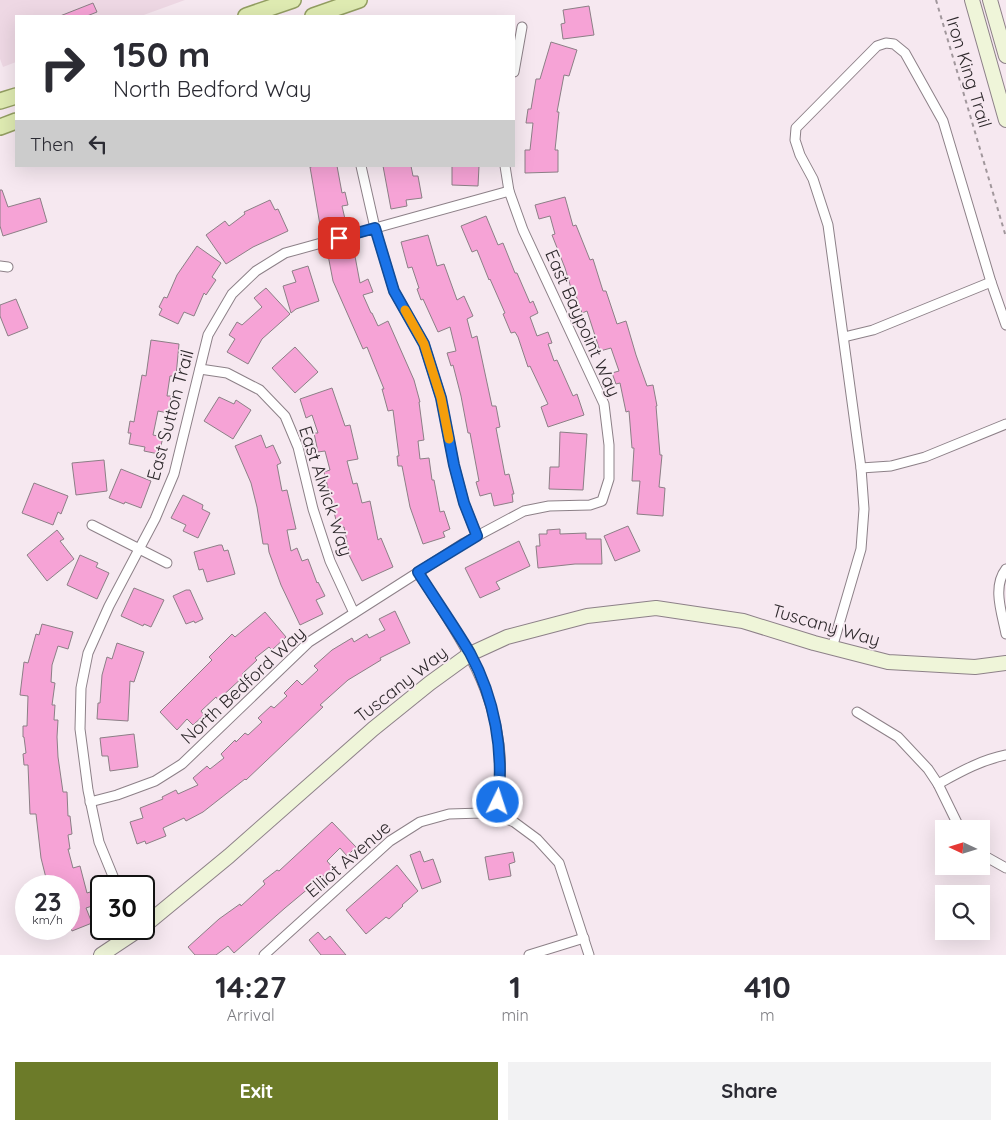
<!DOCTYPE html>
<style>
body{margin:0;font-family:Quicksand,sans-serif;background:#f2f2f3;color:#2b2b33;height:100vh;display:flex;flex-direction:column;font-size:19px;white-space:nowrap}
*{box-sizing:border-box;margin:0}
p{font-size:16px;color:#7c7c81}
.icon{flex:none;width:28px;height:28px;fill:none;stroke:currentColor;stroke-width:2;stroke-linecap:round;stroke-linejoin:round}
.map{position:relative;height:955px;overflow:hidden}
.sheet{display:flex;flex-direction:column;background:#fff;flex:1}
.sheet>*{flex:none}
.top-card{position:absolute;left:15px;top:15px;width:500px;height:152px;border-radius:0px;box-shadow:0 5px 20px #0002;background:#fff;color:#2b2b33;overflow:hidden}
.needle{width:32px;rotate:274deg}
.controls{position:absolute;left:935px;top:820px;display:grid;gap:10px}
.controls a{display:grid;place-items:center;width:55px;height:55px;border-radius:0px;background:#fff;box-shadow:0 5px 20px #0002;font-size:25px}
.speed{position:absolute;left:15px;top:875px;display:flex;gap:10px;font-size:25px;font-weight:700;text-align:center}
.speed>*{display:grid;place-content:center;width:65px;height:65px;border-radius:50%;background:#fff;box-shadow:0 5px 20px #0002;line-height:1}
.speed small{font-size:12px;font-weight:400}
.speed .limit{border:2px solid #111;border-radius:8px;background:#fff;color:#111}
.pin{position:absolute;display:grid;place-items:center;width:42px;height:42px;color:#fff;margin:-21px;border-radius:10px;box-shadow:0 2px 8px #0006}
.me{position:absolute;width:55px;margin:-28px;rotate:4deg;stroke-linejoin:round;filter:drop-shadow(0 0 4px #0008)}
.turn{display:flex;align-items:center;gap:18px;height:105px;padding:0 15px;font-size:22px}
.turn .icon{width:65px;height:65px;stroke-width:2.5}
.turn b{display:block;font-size:35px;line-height:42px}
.then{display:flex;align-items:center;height:48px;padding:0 15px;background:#0003;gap:10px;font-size:19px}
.eta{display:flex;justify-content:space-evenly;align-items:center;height:85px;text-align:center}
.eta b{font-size:30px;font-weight:700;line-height:35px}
.action{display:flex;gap:10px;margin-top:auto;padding:10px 15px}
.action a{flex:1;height:58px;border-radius:0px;background:#6c7b29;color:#fff;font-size:20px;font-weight:700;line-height:58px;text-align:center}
.action a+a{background:#f2f2f3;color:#2b2b33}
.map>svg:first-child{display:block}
.built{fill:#eed8e4}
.building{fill:#f6a3d6;stroke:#8c7f86}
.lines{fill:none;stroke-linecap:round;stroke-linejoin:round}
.street-casing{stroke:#8d8188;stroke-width:11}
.secondary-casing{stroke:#8d8188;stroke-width:16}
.primary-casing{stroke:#939e62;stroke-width:18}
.path{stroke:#a1979c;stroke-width:2;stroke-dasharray:4 4;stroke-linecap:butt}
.street{stroke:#fff;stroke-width:9}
.secondary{stroke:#eff5d9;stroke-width:14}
.primary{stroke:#dfebb2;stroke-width:15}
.route-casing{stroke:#114b97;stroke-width:12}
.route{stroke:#1a73e8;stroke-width:9}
.slow{stroke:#f59e0b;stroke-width:9}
.labels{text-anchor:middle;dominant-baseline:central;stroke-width:4;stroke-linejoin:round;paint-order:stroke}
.street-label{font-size:18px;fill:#2e292c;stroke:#f6e8f0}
</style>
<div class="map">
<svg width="1006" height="955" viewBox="0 0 1006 955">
<rect width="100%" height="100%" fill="#f6e8f0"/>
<path class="built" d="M0,0H185L141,16H16V62L3,67L0,59Z"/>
<g class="building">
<path d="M93,3L97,12L87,16H60Z"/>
<path d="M589,6L594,35L563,39L561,24L565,23L563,10Z"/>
<path d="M551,42L577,50L569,76L564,75L557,112H559L555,150H558V172L525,173V150H530L533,123H526L528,109H531L536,79H540Z"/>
<path d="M315,166H337L342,193L345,192L348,205L342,206L345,219L320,225L310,167Z"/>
<path d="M383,166H411L413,176H418L422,198L406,200L407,206L391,209Z"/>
<path d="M452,166H479L478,186L452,185Z"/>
<path d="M0,190H2L8,207L40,198L47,222L3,236L0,226Z"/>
<path d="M565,197L573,226L576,225L590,260L593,259L603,291H606L617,324L626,321L636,355L647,386L653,385L657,406H656L660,455H662L659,487L665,488L663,516L637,514L640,481H632L634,448H632L629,411L626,412L620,383L616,384L612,373L619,371L611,348L600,351L587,311L582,313L573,287L571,288L565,268L552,235L555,234L550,216L539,219L535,205Z"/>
<path d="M270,200L275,210L278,209L288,231L253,247L226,264L206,235L225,221L229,226L245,214L244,212Z"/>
<path d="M486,216L498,245L503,243L515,273H517L530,303L533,301L538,313L530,317L537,336L548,332L552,343L548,344L554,361L557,360L573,396L577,394L584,415L548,427L541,407L548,404L530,366L528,367L518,337L515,332L511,333L503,314L505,313L490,279L489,280L477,250L472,252L461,226Z"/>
<path d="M428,235L437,266L444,264L457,300L464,296L473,316L467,319L472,338L477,336L492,406H496L500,427L496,428L505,475L509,474L514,494H512L513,502L494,506L491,493L480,496L476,482L479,481L470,433H468L461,396L453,365L451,366L447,353L456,351L450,327L438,332L423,299L421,300L417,289L419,288L412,267L408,268L401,242Z"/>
<path d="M197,246L221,263L212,277L216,280L206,295L204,293L194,316L184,312L178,324L159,315L162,309L159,307L164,297L167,298L177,275Z"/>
<path d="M354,251L360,283L368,279L373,292L363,295L371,313H372L378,326L388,321L414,380L420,402H419L424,440L418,441L420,459L429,458L432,480H434L440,512L444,511L450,529L443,532L445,537L423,544L410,507L402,466H398L397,456H399L393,410L388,411L382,389H384L367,347L363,349L333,281L328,255Z"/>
<path d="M308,266L319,301L296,309L291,313L283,286L296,282L292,271Z"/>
<path d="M266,288L290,314L262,339L248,364L227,352L235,339L229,335L237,322L242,325L262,307L254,298Z"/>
<path d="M16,299L28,328L8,336L0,316V305Z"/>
<path d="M151,340L179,344L176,376H170L167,396H171L168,413L158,411L153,435L163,437L159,454L144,451L145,447L129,444L131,433H128L130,421L134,422L142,375L146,376Z"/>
<path d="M295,347L318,372L295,393L272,368Z"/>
<path d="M332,388L345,426L350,425L358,459L347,461L353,484L357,483L362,503L370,501L378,540L381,538L393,567L362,581L348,553L349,552L344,527L338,528L324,472L330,470L325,451L318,452L314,433H318L312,415L306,418L300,399Z"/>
<path d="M219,397L234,404L236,400L251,410L233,439L204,421Z"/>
<path d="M560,432L587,434L583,490L549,489L550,467H559Z"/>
<path d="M261,435L266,448L273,445L281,463L277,465L282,491L287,490L296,529L287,530L291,551L297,548L302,561L308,559L317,583L318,582L325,596L316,600L323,614L300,625L281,585L269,552L268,544H263L257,507L251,483L235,446Z"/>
<path d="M104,460L107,491L76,495L72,463Z"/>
<path d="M121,469L151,481L141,508L125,502L124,504L109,498Z"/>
<path d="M34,483L68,496L61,514L58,512L53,525L22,513Z"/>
<path d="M183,495L203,505L202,509L210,513L198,538L183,531L186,525L171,518Z"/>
<path d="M628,526L640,551L615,561L604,536Z"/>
<path d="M560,529V534L586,533V539H601L602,564H575L538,568L536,546H540L539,534H547V530Z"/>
<path d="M57,530L64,539L60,541L74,559L47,581L27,555Z"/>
<path d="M519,541L530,566L496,582L500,589L480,598L465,568Z"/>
<path d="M219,545H222L224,551L228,550L235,574L207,582L203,569L199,570L194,552Z"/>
<path d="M80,555L98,563L96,567L109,573L97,599L67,585Z"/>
<path d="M134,588L164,600L151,627L144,624L143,626L121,616Z"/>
<path d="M186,590H190L203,619L195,623L194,621L186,624L173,596Z"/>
<path d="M395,611L410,643L380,658L381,660L348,680L320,705L323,707L246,780L245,779L203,812L186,821L184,818L163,828L166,836L146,844L145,841L137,844L130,822L143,818L140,808L163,799L162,797L176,790L178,794L198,785L193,778L207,766L210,769L224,758L221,754L235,740L236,742L245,733L248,735L262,722L258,718L271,706L274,708L287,696L284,693L297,680L302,685L318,670L314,666L332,650L352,638L354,642L367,634L369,638L385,630L379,619Z"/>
<path d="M265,612L286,637L272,650L269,647L255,658L257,660L242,674L244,676L218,700L216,697L201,711L204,715L193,725L187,719L177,730L160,712L212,660L209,657L232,634L235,637Z"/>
<path d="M42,624L73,632L68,649L58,646L52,665L51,682L55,683L52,705H55L54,720H58L57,737L58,757L63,792H67L68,816H70L72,834L68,835L70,849H68L73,868L80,866L87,893L90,892L95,905L86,908L92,923L72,931L69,922V886H48L41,858L36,814H30L28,765H24L23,754L26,753L24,737H23V726H27L28,696L20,695L24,662L28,663L36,634L39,635Z"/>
<path d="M117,643L144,652L134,682L130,681L128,721L97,719L98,703H100L102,675L107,657L112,659Z"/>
<path d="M134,734L138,767L110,771L108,756H102L100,738Z"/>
<path d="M332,822L356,847L347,856L340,848L327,861L333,868L285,908L234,953L228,946L216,955H195L188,947L219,919L240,904L241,906L265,884L263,881L277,870L279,871Z"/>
<path d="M420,851L424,862L433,859L441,882L422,889L410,855Z"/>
<path d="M513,852L515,862L509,864L511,876L489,880L485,857Z"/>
<path d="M397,865L418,891L402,905L403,906L389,919L386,917L366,934L346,910Z"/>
<path d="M318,932L325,940L330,936L346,955H321L309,940Z"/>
</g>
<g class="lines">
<g class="street-casing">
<g id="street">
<path d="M514,72L522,27"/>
<path d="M361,166L375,228L394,291L424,344L441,398L454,465L464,503L477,536"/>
<path d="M0,266L8,267"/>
<path d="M844,337L873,330L991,282"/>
<path d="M200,369L227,373L260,390L285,416L298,447L313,509L330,561L354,613"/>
<path d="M861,468L891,466L925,457L1006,424"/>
<path d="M92,525L167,563"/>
<path d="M1006,569C992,587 1002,613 1006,634"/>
<path d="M418,572C456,632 494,682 500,754C502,775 499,795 497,815"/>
<path d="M832,648L861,549L864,509L861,468L828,225L813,179L800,155L795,140L796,128L877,46L886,43L894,44L905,53L943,121L991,282L1006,325"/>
<path d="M857,712L898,737L928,769L938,784L960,829"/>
<path d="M938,784C960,772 981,760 1006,755"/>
<path d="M90,802L117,795L155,781L182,764L309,642L464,543L524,511L549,506L590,505L602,501L609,479V445L604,404L523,230L509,191L505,166"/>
<path d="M981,854L1006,868"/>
<path d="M117,886L99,842L88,790L80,729L81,688L88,653L109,606L155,519L174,474L208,335L232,294L256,271L285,253L509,191"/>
<path d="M264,955L390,841L420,822L449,814L482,813L497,815L514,822L537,839L559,863L589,955"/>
<path d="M529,955L584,938"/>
</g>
</g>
<g class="secondary-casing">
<g id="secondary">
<path d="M972,0L1006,120"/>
<path d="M990,0L1006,56"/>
<path d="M144,926L229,856L373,729L430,683L470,654L507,637L587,616L656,608L743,621L814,643L888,662L975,667L1006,663"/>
<path d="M101,955L140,929"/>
</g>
</g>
<g class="primary-casing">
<g id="primary">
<path d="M246,16L293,0"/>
<path d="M313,16L359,0"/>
<path d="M0,101L16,96"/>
<path d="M0,127L16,121"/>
</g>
</g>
<path class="path" d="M936,0L1006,237"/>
<use href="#street" class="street"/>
<use href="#secondary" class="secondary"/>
<use href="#primary" class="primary"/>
</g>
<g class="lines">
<g class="route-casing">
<path id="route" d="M339,238L375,228L394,291L424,344L441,398L454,465L464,503L477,536L418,572C435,599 454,626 470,653C495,699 504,751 498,802"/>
</g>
<use href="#route" class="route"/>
<path class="slow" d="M405,310L424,344L441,398L449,439"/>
</g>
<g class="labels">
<g class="street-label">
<text transform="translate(969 72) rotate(73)">Iron King Trail</text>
<text transform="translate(583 323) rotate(66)">East Baypoint Way</text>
<text transform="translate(170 415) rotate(-75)">East Sutton Trail</text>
<text transform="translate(326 491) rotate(72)">East Alwick Way</text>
<text transform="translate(826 625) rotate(16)">Tuscany Way</text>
<text transform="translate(401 684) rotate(-38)">Tuscany Way</text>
<text transform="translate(243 685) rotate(-43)">North Bedford Way</text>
<text transform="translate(348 859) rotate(-41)">Elliot Avenue</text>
</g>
</g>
</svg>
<div class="controls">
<a><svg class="needle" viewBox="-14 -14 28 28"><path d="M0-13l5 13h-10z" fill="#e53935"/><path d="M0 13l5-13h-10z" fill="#7c7c81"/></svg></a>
<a><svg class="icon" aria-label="search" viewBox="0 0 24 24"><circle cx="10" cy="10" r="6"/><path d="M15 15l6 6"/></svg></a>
</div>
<div class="speed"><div>23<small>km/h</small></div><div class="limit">30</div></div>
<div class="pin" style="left:339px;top:238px;background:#d93025"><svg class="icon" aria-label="arrive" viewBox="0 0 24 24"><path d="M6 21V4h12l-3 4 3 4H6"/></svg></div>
<svg class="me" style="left:498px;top:802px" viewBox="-20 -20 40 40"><circle r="17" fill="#1a73e8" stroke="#fff" stroke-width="3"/><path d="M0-11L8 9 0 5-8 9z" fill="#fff"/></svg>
<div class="top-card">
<div class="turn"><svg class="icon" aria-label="right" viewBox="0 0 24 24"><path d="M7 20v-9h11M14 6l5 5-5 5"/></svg><div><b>150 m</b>North Bedford Way</div></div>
<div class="then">Then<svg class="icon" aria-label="left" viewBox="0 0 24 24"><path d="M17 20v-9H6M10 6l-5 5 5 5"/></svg></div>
</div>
</div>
<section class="sheet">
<div class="eta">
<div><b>14:27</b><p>Arrival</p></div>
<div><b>1</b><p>min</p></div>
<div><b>410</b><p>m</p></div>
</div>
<div class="action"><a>Exit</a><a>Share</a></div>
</section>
